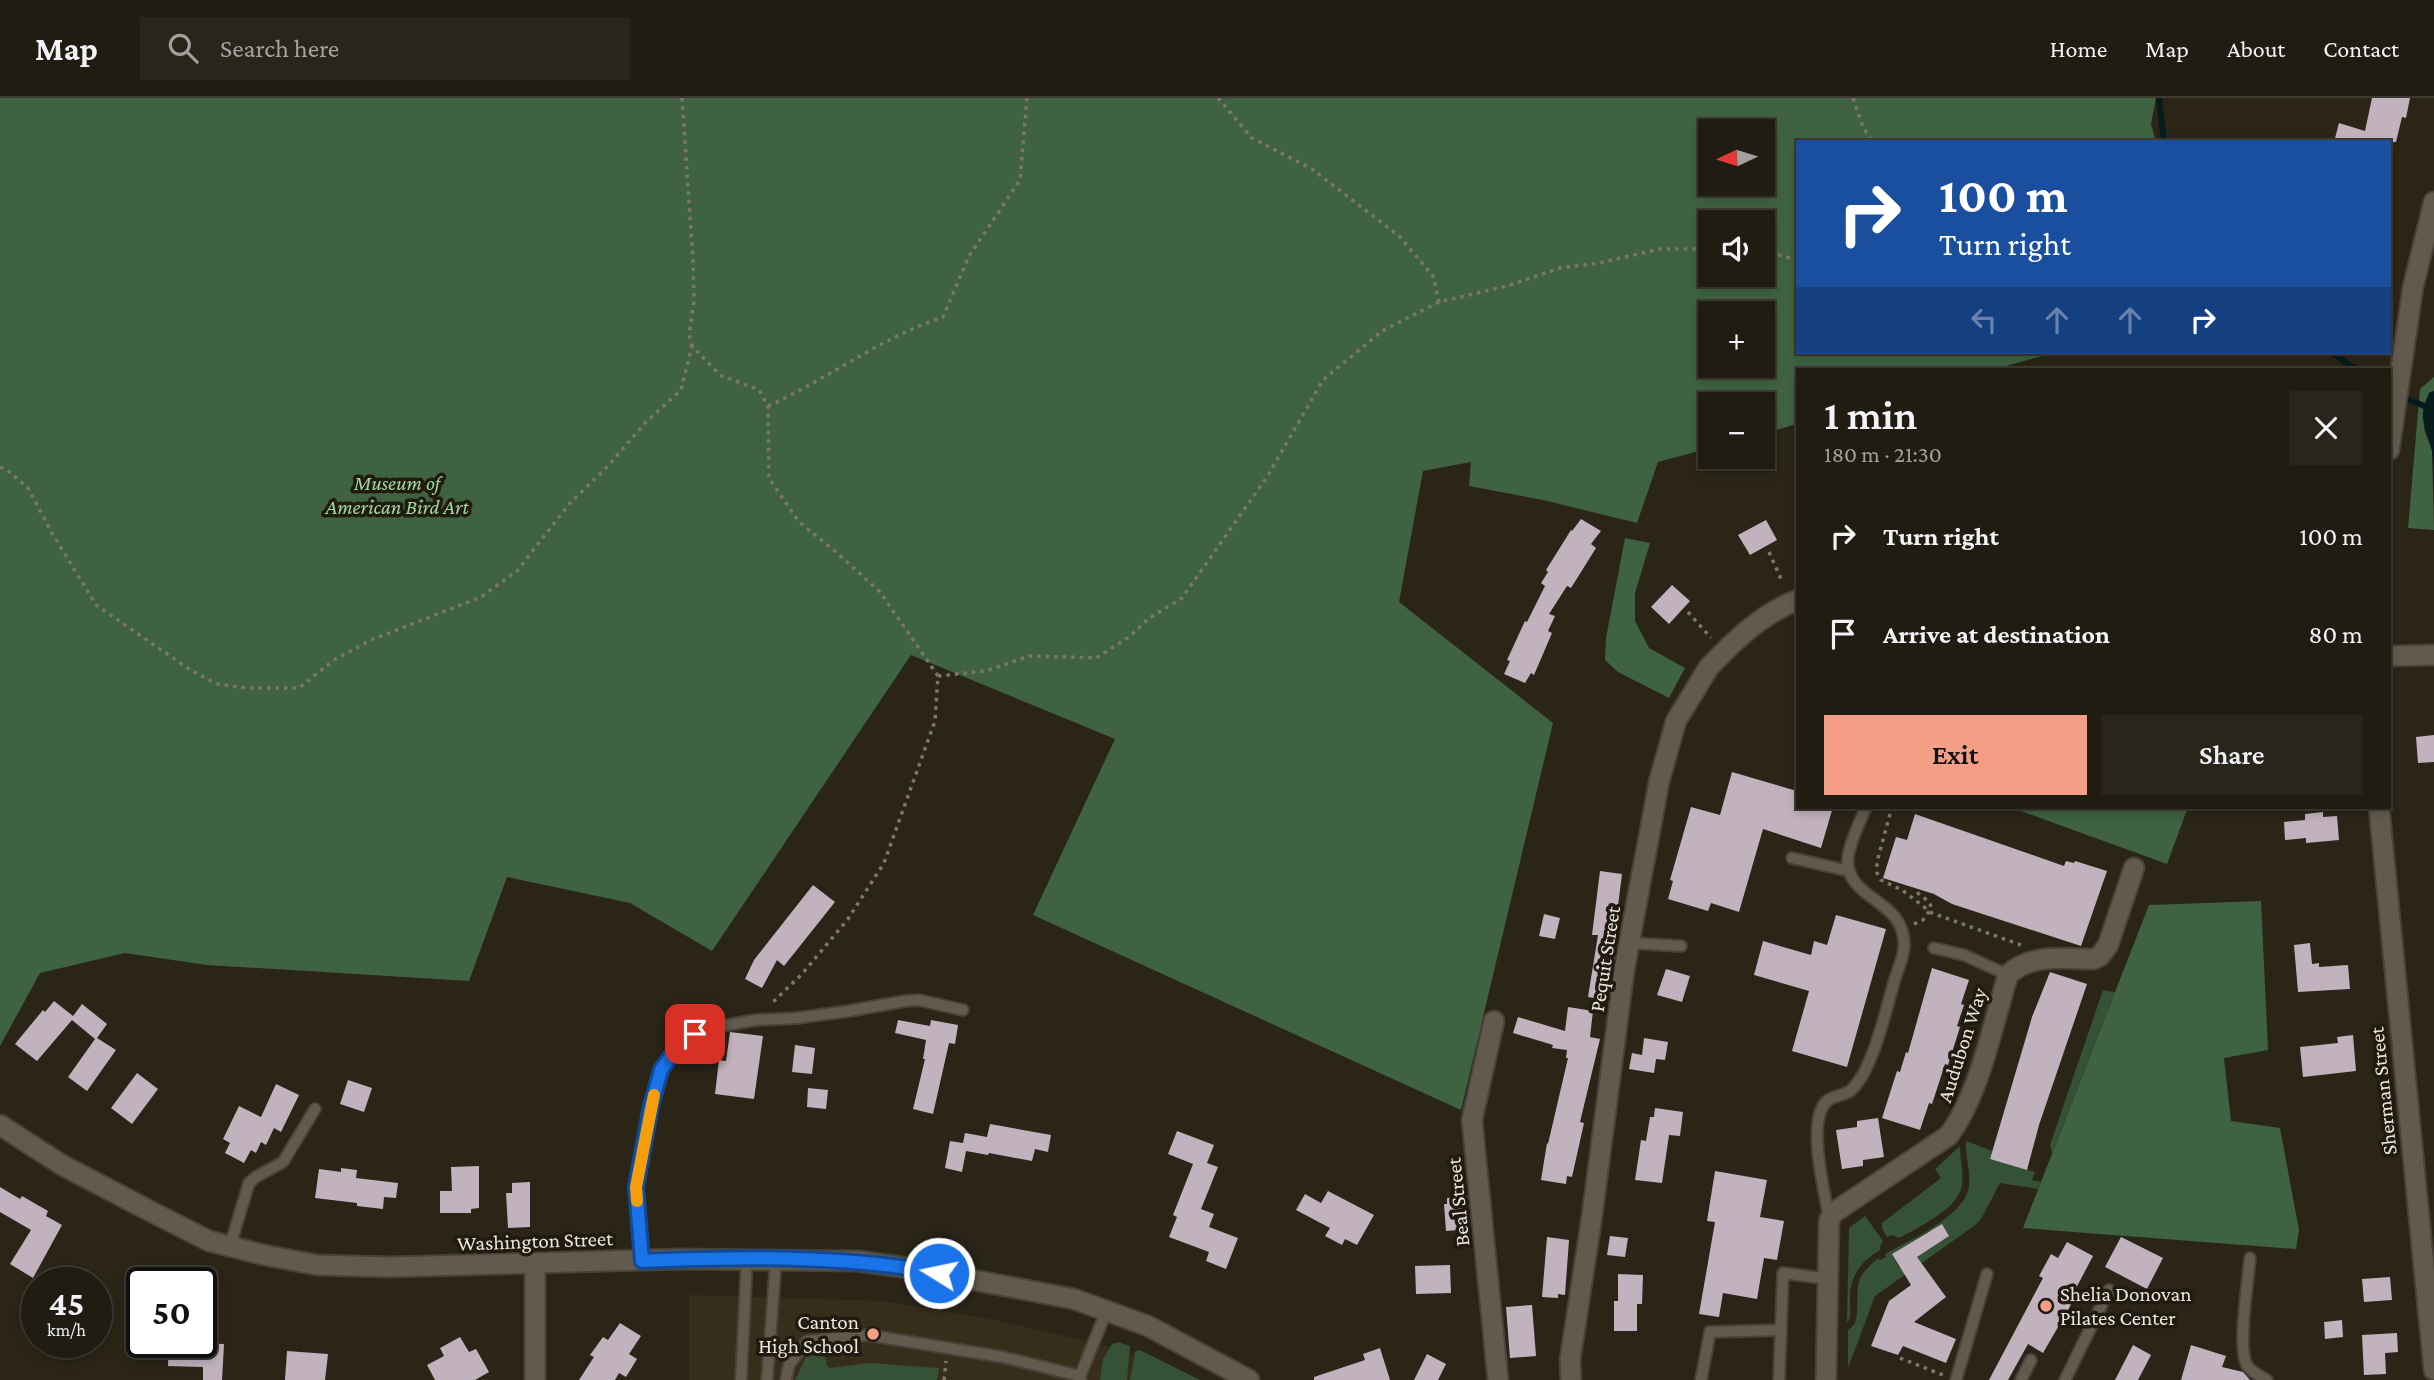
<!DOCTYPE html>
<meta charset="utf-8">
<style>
body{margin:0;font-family:"Crimson Pro",serif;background:#28251b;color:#f1f3f6;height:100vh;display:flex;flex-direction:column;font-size:26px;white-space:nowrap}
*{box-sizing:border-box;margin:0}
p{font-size:23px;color:#a2a19f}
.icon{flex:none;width:38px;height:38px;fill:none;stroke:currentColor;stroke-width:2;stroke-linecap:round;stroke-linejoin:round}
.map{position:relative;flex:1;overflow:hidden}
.details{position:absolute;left:1796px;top:270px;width:595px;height:441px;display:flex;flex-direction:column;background:#201c12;border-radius:0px;box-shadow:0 4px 10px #0003,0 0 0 2px #3d3a32}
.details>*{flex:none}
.banner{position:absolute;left:1796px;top:42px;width:595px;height:214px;border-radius:0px;box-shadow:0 4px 10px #0003,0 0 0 2px #3d3a32;background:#1a4fa0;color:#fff;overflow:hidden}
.needle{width:46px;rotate:266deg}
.tools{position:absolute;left:1698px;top:21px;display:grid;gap:14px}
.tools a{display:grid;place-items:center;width:77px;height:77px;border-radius:0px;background:#201c12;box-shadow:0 4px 10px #0003,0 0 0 2px #3d3a32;font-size:35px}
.speed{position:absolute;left:21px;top:1169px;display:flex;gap:14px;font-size:35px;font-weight:700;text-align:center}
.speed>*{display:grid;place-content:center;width:91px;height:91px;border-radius:50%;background:#201c12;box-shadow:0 4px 10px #0003,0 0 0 2px #3d3a32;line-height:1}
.speed small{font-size:18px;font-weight:400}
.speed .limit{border:4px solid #111;border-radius:10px;background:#fff;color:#111}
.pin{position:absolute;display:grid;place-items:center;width:60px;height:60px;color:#fff;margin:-30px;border-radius:14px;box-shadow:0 4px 10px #0006}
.me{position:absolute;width:77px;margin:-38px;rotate:280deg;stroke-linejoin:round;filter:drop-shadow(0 0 5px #0008)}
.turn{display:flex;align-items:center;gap:24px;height:147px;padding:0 28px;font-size:32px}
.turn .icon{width:91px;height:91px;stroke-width:2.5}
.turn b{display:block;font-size:49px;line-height:60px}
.lanes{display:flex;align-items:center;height:66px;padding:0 28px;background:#0003;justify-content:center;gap:35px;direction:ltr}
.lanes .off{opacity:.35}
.round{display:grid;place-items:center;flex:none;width:74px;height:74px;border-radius:0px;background:#28251b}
.headline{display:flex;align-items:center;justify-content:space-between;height:119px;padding:0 28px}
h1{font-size:42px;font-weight:600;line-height:52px}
.button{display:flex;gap:14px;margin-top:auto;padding:14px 28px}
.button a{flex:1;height:80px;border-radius:0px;background:#f49e86;color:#111;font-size:28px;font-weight:600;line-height:80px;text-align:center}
.button a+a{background:#28251b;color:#f1f3f6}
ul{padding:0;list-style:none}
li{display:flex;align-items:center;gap:21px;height:98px;padding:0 28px}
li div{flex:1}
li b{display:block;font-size:26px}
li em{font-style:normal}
header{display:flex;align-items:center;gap:42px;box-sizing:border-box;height:98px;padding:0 35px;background:#201c12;border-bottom:2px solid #3d3a32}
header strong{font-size:33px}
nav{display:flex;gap:38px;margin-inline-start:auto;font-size:24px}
.search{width:490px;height:63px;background:#28251b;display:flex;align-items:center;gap:18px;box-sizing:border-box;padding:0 24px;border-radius:0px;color:#a2a19f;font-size:26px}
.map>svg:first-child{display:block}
.built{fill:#372d1b}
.green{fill:#355136;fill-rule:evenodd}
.forest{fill:#3f6241;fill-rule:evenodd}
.water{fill:#061b1b}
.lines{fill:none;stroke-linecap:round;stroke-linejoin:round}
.stream{stroke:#061b1b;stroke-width:6}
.building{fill:#c1b2be}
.service-casing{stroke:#484239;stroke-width:14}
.minor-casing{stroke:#484239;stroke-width:23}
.secondary-casing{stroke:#484239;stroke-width:23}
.path{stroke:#7c776c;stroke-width:3.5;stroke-dasharray:3.5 5;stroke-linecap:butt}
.service{stroke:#625b4d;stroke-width:10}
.minor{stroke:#625b4d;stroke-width:19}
.secondary{stroke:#625b4d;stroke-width:19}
.route-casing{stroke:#114b97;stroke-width:18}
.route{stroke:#1a73e8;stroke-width:12}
.slow{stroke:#f59e0b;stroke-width:12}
.poi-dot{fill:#f49e86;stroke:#211b0f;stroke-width:2.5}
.labels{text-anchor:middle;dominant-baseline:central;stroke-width:7;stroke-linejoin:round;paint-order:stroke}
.park-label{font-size:21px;font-style:italic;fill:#9ed79f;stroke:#211b0f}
.street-label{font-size:21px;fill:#ebe7df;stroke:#211b0f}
.poi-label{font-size:21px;fill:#ebe7df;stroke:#211b0f;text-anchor:start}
</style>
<header>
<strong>Map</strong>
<div class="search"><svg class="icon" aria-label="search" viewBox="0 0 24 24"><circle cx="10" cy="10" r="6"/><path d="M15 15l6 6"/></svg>Search here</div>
<nav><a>Home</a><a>Map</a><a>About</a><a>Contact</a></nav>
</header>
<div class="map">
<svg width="2434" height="1282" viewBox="0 0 2434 1282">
<rect width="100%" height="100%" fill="#2b2518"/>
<path class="built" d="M689,1197L884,1203L995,1222L1120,1251L1198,1282H689Z"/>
<g class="green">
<path d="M2103,892L2115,894L2052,1055L2050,1047Z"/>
<path d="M1966,1043L1992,1053L1990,1061L2035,1074L2032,1082L2041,1084L2038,1091L2000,1085L1981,1121L1974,1128L1875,1198L1848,1270V1232L1854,1227L1856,1222C1861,1189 1849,1185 1878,1160L1880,1162L1886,1159L1885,1156C1908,1143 1960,1120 1968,1093C1972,1077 1965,1059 1966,1043ZM1929,1133L1937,1146L1899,1169L1892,1156Z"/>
<path d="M1960,1048C1960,1061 1964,1074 1962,1087C1959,1111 1917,1130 1899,1140L1892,1137L1887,1139L1882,1130V1125L1941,1080L1935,1071Z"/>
<path d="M1865,1118L1883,1143L1880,1148V1152C1860,1164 1849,1179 1850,1203C1850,1212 1852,1218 1847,1225L1849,1130Z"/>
<path d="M1119,1244L1130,1248L1127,1282H1100L1103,1261L1112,1246Z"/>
<path d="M817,1250H820L824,1253L827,1268L830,1270L870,1265L939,1270L937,1282H795L806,1259Z"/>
<path d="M1138,1252L1142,1253L1200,1282H1130L1135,1254Z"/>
</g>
<g class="forest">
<path d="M0,0H2156L2151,26L2156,44H1797V254H2057L1995,271H1797V326L1762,336V306H1710V350L1658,364L1637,425L1543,402L1469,388L1471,364L1423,373L1399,504L1553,625L1461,1012L1033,817L1115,641L911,557L712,853L630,805L507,779L469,883L207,867L125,855L40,875L0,948ZM1762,33V86H1710V33ZM1762,124V177H1710V124ZM1762,215V268H1710V215Z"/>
<path d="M2434,279V293L2429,295L2424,331L2432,353L2434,432L2408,430L2420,291Z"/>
<path d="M1625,440L1650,445L1635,495V523L1649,550L1685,570L1669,600L1618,574L1605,562L1606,540Z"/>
<path d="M2010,709H2188L2167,766Z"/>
<path d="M2261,803L2268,952L2224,960L2231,1023L2280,1030L2299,1132L2296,1151L2023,1130L2149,807Z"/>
</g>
<path class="water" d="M2434,293V392C2433,379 2434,365 2432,353C2427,327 2416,323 2429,295Z"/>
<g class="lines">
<g class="stream">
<path d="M2159,0L2164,44"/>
<path d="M2332,254L2355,271"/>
<path d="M2400,298L2434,312"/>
</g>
</g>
<g class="building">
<path d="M2372,0H2410L2406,20L2402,19L2396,44H2334L2339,25L2365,33Z"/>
<path d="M1581,421L1601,433L1591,446L1596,450L1571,490L1567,488L1549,516L1555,518L1548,533L1552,535L1534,577L1531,575L1525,585L1504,576L1510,563L1507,562L1525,523L1527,524L1545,488L1541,485L1548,474L1546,472L1571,432L1572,433Z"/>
<path d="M1766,422L1777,442L1750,457L1738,437Z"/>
<path d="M1672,487L1690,503L1669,526L1651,509Z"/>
<path d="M2434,637V664L2418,665L2416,639Z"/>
<path d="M1732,674L1797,693V709H1833L1821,750L1763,731L1739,814L1711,805L1708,813L1668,801L1673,783L1670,782L1691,709L1720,717Z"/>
<path d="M2323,714V719L2337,718L2339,742L2306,745V740L2285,742L2284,724L2305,722V716Z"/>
<path d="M1915,716L2064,768L2066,763L2074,765L2075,763L2107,773L2081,848L1952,806L1934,796L1883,780L1896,739L1907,742Z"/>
<path d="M1600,773L1622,776L1613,848L1616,849L1608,902L1588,899L1598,837H1592Z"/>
<path d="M813,787L835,804L784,868L777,862L762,890L745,881L754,862Z"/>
<path d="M1544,816L1560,820L1555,841L1539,838Z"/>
<path d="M1836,817L1886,831L1847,969L1792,953L1809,893L1754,877L1763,843L1811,857L1814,843L1827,847Z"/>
<path d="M2310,845L2312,866L2319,865V869L2348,867L2350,891L2298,894L2294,847Z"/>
<path d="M1932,870L1969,882L1961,906L1964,907L1957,928L1960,929L1948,967L1945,966L1932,1006L1929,1005L1920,1032L1882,1020L1897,973L1900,974L1906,954L1908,955Z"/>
<path d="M1666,871L1690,878L1682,904L1657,897Z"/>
<path d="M2050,874L2087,886L2039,1027L2027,1072L1990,1061L2032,919Z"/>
<path d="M54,903L73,918L82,906L107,926L97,940L116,952L87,993L68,979L95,941L72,922L37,963L15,946L43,912L45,914Z"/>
<path d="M1568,909L1593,913L1590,939L1600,941L1580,1024L1584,1025L1572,1079L1567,1078L1566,1086L1541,1082L1547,1045L1548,1046L1568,960H1566L1567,952L1552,950L1553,947L1513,935L1518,919L1565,933Z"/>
<path d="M898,922L930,928L931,922L958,927L955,946L949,945L933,1016L913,1011L925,961H923L926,942L895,935Z"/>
<path d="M730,934L763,938L754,1001L715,996L719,962L726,963Z"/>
<path d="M2353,937L2356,973L2303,979L2300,949L2338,945L2337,939Z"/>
<path d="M1644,940L1668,944L1665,962L1656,961L1654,975L1629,971L1632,955L1642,957Z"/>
<path d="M795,947L815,950L812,976L792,974Z"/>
<path d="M137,975L158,991L132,1026L111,1010Z"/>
<path d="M348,982L372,990L364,1014L340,1006Z"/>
<path d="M276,986L299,997L281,1034L274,1030L266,1047L261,1044L256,1055L251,1052L244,1065L225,1055L230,1045L223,1041L239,1008L261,1019Z"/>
<path d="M808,990L828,992L826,1011L807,1009Z"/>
<path d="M1655,1010L1683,1014L1680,1038L1669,1037L1662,1085L1635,1082L1641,1042L1646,1043L1650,1019H1654Z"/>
<path d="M1878,1020L1884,1059L1863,1062V1068L1842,1071L1836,1032L1857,1029V1023Z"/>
<path d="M990,1026L1051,1037L1048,1054L1035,1051L1032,1063L989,1055L988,1057L966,1053L962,1074L945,1070L950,1043L963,1045L965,1035L987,1039Z"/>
<path d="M1177,1033L1214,1047L1207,1065L1218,1069L1201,1111L1214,1116L1209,1129L1238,1140L1226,1171L1206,1163L1209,1154L1169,1139L1177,1119L1173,1117L1193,1066L1168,1056Z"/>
<path d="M479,1068V1110L471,1111V1115H440V1093H452L451,1069Z"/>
<path d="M341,1070L357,1072L356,1080L398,1085L396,1100L384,1099L383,1111L357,1108V1105L315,1100L319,1071L341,1074Z"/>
<path d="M1715,1073L1767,1082L1760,1119L1784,1123L1777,1162L1764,1160L1757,1201L1723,1195L1719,1219L1699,1216L1715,1124L1707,1123Z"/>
<path d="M530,1084V1129L508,1130L506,1095H512V1085Z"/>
<path d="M0,1089L20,1101L22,1098L48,1113L46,1118L62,1127L33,1180L10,1166L31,1132L0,1114Z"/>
<path d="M1328,1093L1374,1117L1357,1147L1345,1141L1342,1147L1325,1138L1330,1130L1296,1112L1305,1096L1321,1105Z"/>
<path d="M1467,1098L1470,1131L1446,1133L1444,1106H1447V1100Z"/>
<path d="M1942,1126L1949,1138L1917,1159L1946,1199L1914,1224L1956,1241L1946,1265L1903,1248L1898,1257L1871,1248L1889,1203L1911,1187L1892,1156Z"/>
<path d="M1610,1138L1628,1140L1625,1159L1607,1157Z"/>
<path d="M1547,1139L1569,1142L1565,1197L1558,1196V1200L1542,1199Z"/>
<path d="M2121,1139L2163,1160L2147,1191L2105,1169Z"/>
<path d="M2067,1144L2093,1158L2073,1196L2076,1198L2061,1224L2043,1255L2028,1246L2008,1282H1989L2043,1180L2039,1178L2051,1156L2058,1160Z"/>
<path d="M1450,1167L1451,1195L1416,1196L1415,1168Z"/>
<path d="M1618,1176L1643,1177L1642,1206H1637V1233H1614V1203H1618Z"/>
<path d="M2390,1179L2392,1202L2364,1204L2362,1181Z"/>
<path d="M1532,1207L1536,1258L1510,1260L1506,1209Z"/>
<path d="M2342,1222L2343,1239L2325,1241L2324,1224Z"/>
<path d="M620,1225L641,1238L629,1256L637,1261L626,1279L619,1275L615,1282H579L594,1259L590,1257L603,1239L608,1242Z"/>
<path d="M2397,1235L2398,1254L2385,1255L2386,1276L2364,1277L2362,1237Z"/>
<path d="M460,1239L469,1254L476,1251L489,1274L475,1282H435L427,1267L444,1258L440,1250Z"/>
<path d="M169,1244L224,1246L222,1282H203V1269L168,1268Z"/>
<path d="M2133,1247L2151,1257L2138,1282H2115Z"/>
<path d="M2191,1247L2226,1258L2222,1269L2243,1274L2250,1282H2181Z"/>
<path d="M1380,1250L1390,1282H1314V1279L1365,1262L1363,1256Z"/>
<path d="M287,1253L328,1256L325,1282H285Z"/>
<path d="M1427,1256L1446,1266L1438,1282H1414Z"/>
</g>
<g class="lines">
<g class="service-casing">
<g id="service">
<path d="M1792,760L1849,773"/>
<path d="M1630,845L1681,848"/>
<path d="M1934,850L1964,857L2008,877"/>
<path d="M1829,1119C1824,1093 1809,1031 1823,1008C1829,997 1841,999 1850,993C1872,975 1886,912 1894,884C1897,873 1904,860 1904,848C1906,800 1844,803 1848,759C1850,743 1860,724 1866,709"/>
<path d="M230,1148L249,1085L256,1079L283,1064L315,1011"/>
<path d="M2250,1160C2248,1183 2238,1247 2246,1265C2249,1273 2260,1278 2267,1282"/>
<path d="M642,1163L636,1089L651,1008L661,972L678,948L695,936L715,929L756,922L797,920L849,913L905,903L919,902L963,912"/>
<path d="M741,1282L747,1160"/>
<path d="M767,1282L776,1161"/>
<path d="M786,1282L789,1267L807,1243L868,1237L1003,1259L1080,1278"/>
<path d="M1081,1282L1080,1278L1107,1212"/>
<path d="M1701,1282L1710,1234L1781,1232"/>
<path d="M1779,1282L1783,1175L1829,1181"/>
<path d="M1956,1282L1987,1176"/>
<path d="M2021,1282L2031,1262"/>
<path d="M2065,1282L2109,1192"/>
</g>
</g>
<g class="minor-casing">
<g id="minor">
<path d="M2389,558L2434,557"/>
<path d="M1494,923L1472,1022L1498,1282"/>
<path d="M535,1282V1166"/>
<path d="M1571,1282L1570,1262L1592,1118L1624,873L1659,684L1676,623L1709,569C1735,542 1762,516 1797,502"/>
<path d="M1826,1282L1829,1123L1833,1115L1948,1038C1979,999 1993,925 2008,877C2030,855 2066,861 2094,861L2100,858L2108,847L2134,770"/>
</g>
</g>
<g class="secondary-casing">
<g id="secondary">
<path d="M2389,352L2413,189L2434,104"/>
<path d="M2379,709L2434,1272"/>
<path d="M0,1027L62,1067L148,1112L209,1143L264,1157L317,1167L390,1169L680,1161L858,1163L915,1171L1074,1201L1148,1228L1249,1282"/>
</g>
</g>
<g class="path">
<path d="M682,0L693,164L694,203L689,236L692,248"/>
<path d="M1218,0L1252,40L1312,71L1399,138L1433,178L1439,204"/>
<path d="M1853,0L1863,29L1872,44"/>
<path d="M1762,152L1797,162"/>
<path d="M768,308C828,281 880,240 943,219L969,158L1020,82L1027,0"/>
<path d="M0,369L7,372L28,390L52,435L96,507L189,571L217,586L246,590H299L334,562L371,542L481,499L517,473L570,405L607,369L646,324L681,292L692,248L720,277L759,292L768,308L769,380L799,424L835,453L880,494L938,578L935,623L884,765L848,821L802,876L772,905"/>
<path d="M1769,454L1781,481"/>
<path d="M1688,514L1711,540"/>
<path d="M938,578L986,573L1029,558L1096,560L1129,539L1148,521L1182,500L1267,379L1323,282L1382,233L1439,204L1507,188L1560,170L1599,165L1660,151H1710"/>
<path d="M1890,716L1877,764V775L1881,782L1902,792L1932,815L2021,847"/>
<path d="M1914,826L1923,822L1931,811C1931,800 1919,800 1916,792"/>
<path d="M1900,1260L1943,1277"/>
<path d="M944,1282L946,1263"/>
</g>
<use href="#service" class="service"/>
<use href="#minor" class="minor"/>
<use href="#secondary" class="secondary"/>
</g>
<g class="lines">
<g class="route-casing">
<path id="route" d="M695,936L678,948L661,972L651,1008L636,1089L642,1163C741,1159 841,1157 939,1175"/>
</g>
<use href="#route" class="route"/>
<path class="slow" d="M637,1103L636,1089L654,997"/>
</g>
<g class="poi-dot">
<circle cx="2046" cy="1208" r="7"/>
<circle cx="873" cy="1236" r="7"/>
</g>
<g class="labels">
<g class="park-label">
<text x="397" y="385">Museum of<tspan x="397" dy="24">American Bird Art</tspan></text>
</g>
<g class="street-label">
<text transform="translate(1605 861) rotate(-81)">Pequit Street</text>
<text transform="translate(1962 947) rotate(-72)">Audubon Way</text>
<text transform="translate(2383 993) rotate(-96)">Sherman Street</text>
<text transform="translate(1458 1104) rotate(-96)">Beal Street</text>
<text transform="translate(535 1143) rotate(-2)">Washington Street</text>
</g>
<g class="poi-label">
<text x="2060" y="1196">Shelia Donovan<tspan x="2060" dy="24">Pilates Center</tspan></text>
<text x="859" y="1224" text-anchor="end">Canton<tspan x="859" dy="24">High School</tspan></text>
</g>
</g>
</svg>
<div class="tools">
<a><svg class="needle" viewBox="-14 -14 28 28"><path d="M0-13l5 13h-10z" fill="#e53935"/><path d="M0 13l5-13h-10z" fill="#a2a19f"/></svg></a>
<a><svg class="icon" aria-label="sound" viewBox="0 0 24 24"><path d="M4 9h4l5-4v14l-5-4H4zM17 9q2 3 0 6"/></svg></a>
<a>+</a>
<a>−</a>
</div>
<div class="speed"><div>45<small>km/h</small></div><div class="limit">50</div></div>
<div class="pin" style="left:695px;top:936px;background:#d93025"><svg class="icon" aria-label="arrive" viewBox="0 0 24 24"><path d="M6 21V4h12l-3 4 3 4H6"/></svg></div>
<svg class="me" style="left:939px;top:1175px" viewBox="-20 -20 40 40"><circle r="17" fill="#1a73e8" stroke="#fff" stroke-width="3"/><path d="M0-11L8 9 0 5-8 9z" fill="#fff"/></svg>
<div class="banner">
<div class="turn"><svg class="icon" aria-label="right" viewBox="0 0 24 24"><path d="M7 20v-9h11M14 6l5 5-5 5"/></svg><div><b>100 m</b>Turn right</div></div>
<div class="lanes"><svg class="icon off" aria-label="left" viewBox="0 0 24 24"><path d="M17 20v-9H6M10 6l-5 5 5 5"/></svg><svg class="icon off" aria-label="ahead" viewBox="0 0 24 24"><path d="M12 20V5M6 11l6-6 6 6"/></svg><svg class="icon off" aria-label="ahead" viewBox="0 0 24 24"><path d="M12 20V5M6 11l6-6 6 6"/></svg><svg class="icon" aria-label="right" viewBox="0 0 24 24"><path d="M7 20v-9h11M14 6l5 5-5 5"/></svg></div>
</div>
<section class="details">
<div class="headline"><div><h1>1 min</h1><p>180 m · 21:30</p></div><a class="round"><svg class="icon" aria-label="close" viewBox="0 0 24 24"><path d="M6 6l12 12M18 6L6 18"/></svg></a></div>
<ul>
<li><svg class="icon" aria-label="right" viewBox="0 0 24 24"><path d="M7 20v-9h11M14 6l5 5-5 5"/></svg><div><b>Turn right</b></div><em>100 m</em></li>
<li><svg class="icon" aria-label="arrive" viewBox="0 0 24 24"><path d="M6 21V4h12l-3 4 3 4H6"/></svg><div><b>Arrive at destination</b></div><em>80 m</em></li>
</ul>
<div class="button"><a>Exit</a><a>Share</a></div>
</section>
</div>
